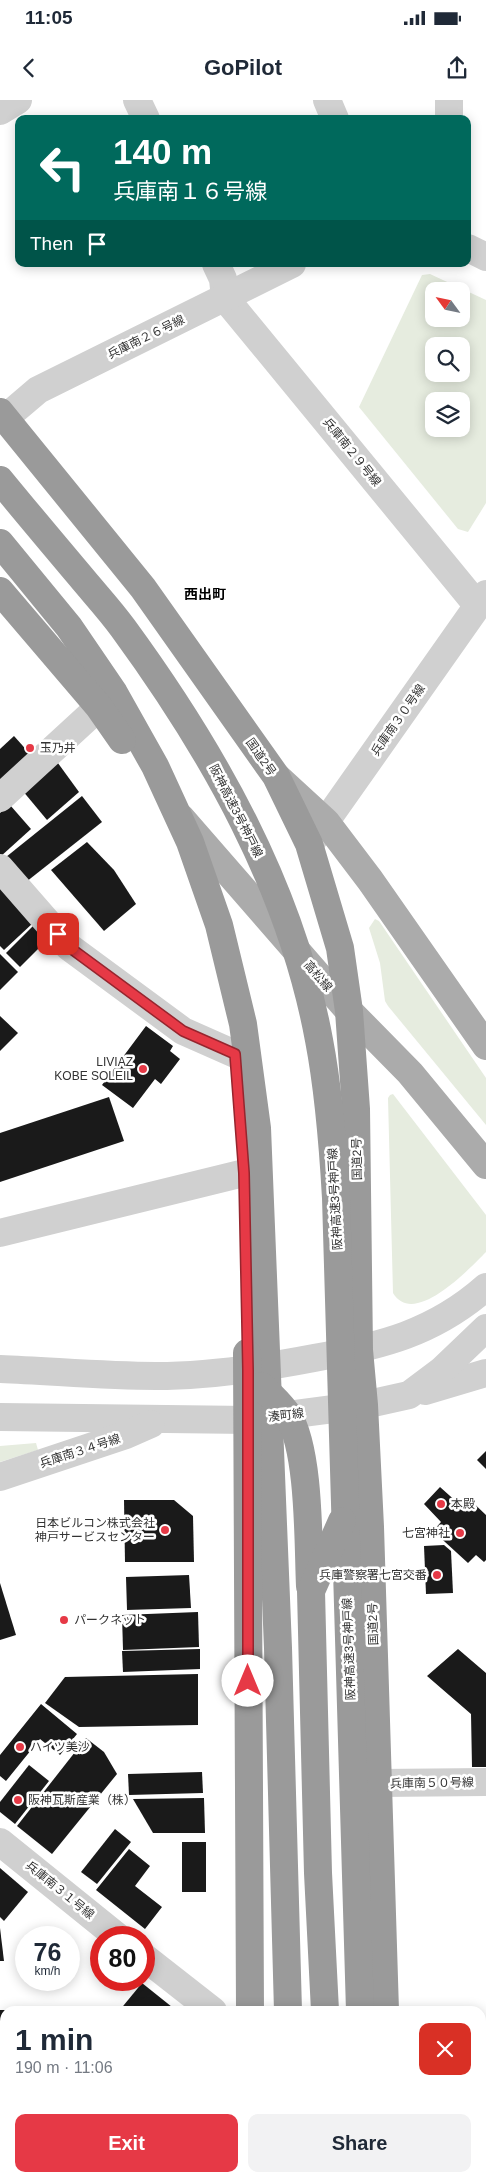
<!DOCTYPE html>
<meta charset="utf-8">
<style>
body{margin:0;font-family:Arial,"Noto Sans JP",sans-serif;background:#f2f2f3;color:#1f2937;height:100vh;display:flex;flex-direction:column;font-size:19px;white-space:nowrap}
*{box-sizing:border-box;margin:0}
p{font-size:16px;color:#747a83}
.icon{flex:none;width:28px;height:28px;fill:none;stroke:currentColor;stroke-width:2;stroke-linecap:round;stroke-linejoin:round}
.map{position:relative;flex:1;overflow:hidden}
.drawer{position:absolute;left:0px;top:1906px;width:486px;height:176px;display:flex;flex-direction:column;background:#fff;border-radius:15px 15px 0 0;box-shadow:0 2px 12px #0003}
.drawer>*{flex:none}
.banner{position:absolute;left:15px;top:15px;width:456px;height:152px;border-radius:10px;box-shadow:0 2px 12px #0003;background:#00695c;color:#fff;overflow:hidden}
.needle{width:32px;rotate:303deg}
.buttons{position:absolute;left:425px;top:182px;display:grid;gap:10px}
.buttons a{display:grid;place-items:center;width:45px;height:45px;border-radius:10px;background:#fff;box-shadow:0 2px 12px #0003;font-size:25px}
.speed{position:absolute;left:15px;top:1826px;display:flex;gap:10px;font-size:25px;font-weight:700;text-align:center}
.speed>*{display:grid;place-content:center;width:65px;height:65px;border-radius:50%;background:#fff;box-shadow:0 2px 12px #0003;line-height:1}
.speed small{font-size:12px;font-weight:400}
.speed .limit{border:8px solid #d22;background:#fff;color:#111}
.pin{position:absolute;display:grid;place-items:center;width:42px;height:42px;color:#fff;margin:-21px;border-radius:10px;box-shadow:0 2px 8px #0006}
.me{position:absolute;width:55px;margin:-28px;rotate:0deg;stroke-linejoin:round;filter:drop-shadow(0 0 4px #0008)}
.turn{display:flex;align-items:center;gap:18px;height:105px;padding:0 15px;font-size:22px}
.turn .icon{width:65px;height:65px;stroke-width:2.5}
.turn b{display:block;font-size:35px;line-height:42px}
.then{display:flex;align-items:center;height:48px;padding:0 15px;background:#0003;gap:10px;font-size:19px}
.round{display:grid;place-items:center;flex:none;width:52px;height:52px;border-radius:10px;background:#f2f2f3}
.headline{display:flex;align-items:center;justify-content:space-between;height:85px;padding:0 15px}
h1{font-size:30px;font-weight:700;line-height:38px}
.primary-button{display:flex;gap:10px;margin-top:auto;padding:10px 15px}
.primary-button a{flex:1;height:58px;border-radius:10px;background:#e63946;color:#fff;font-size:20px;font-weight:700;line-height:58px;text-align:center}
.primary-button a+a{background:#f2f2f3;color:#1f2937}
.status{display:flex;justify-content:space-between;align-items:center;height:35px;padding:0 25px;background:#fff;direction:ltr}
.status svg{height:14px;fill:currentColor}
header{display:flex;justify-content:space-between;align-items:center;height:65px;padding:0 15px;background:#fff;font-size:22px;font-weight:700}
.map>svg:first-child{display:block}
.green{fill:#e6ecdf;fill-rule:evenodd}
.building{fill:#1a1a1a}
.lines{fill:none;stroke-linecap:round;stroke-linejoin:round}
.minor{stroke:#d0d0d0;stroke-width:28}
.major{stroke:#ababab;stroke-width:28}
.highway{stroke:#9a9a9a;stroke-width:28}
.route-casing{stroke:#96252e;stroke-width:12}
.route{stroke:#e63946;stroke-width:9}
.poi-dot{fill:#e63946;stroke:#fff;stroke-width:2}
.labels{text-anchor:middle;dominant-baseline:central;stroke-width:5;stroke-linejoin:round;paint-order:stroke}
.street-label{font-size:12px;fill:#333;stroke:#fff}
.poi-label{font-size:12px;fill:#333;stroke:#fff;text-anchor:start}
.neighbourhood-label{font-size:14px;font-weight:bold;fill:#000;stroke:#fff}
</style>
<div class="status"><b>11:05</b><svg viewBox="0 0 49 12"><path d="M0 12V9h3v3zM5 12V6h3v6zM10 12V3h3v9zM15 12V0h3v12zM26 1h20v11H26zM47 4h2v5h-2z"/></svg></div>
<header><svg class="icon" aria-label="back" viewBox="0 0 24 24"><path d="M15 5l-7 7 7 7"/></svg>GoPilot<svg class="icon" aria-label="share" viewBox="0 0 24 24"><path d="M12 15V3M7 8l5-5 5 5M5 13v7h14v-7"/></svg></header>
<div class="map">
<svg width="486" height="2082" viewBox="0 0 486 2082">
<rect width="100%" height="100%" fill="#fff"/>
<g class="green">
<path d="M430,174L486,200V403L468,432L458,429L359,307L422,175ZM434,191H461V219H434ZM434,246H461V274H434ZM434,301H461V329H434Z"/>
<path d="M375,819L379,821L486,978V1025L388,906L385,901L380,863L369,828Z"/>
<path d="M393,994L486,1115V1152C469,1169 414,1228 393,1193L388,998L390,995Z"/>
<path d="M36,1343L38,1350L0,1362V1346Z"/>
</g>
<g class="building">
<path d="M14,636L31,655L0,683V649Z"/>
<path d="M55,659L79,692L47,720L22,690Z"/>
<path d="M82,696L102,722L26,782L6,757Z"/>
<path d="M10,705L31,729L0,757V713Z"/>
<path d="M87,742L114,770L136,804L104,831L51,770Z"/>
<path d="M0,788L33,823L4,850L0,846Z"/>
<path d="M34,825L48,839L20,867L6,853Z"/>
<path d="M0,854L18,872L0,890Z"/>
<path d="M0,916L18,933L0,951Z"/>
<path d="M146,926L173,946L170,951L180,959L161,984L155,979L133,1008L102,985Z"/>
<path d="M109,997L124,1041L0,1082V1033Z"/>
<path d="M486,1351V1369L477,1360Z"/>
<path d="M440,1387L459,1404L466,1396L486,1415V1460L484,1462L476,1455L468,1463L433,1431L441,1422L424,1404Z"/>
<path d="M124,1400H174L193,1416L194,1462H125Z"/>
<path d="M444,1445L451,1451L453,1493L426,1494L424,1446Z"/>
<path d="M189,1475L191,1508L127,1510L126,1477Z"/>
<path d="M0,1483L16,1535L0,1540Z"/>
<path d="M198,1512L199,1547L123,1550L122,1515Z"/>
<path d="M200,1549V1569L123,1572L122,1551Z"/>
<path d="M458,1549L486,1573V1667H472L471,1614L427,1576Z"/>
<path d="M198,1574V1625L79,1627L45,1603L65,1577Z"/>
<path d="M41,1604L77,1634L60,1655L40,1639L6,1681L0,1676V1655Z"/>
<path d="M86,1638L104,1652L117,1674L52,1754L17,1726Z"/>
<path d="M29,1665L49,1681L15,1724L0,1712V1702Z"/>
<path d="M202,1672L203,1693L129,1695L128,1674Z"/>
<path d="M204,1698L205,1733H153L133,1699Z"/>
<path d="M115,1729L131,1742L97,1784L81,1772Z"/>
<rect x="182" y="1742" width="24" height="50"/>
<path d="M129,1749L150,1766L135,1786L162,1807L145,1829L96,1790Z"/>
<path d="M0,1768L28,1792L4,1821L0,1817Z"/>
<path d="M0,1828L4,1861H0Z"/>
<path d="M142,1883L177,1911H119Z"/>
<rect x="0" y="1910" width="5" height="58"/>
<rect x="0" y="1999" width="5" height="41"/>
</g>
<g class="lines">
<g class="minor">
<path d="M137,0L146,19"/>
<path d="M327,0L335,19"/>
<path d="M0,11L18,0"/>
<path d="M449,19V0"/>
<path d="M468,148L486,157"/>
<path d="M216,164L223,179L225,198L478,506"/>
<path d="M5,318L38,290L292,164"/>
<path d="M0,698L99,607"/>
<path d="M312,741L486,494"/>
<path d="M0,768L69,847L183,931L235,954"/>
<path d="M0,1133L244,1073"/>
<path d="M0,1269C52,1271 104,1276 156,1276C209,1276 262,1268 314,1258C381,1246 434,1233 486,1187"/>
<path d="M425,1291L486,1273"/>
<path d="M0,1317L249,1320L364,1305L409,1295L441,1271L486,1228"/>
<path d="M0,1377L126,1335L151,1324"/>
<path d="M379,1683L486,1682"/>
<path d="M0,1742L119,1838"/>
<path d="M144,1857L213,1911"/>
</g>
<g class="major">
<path d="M277,677L326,722L370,780L486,946"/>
<path d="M181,718L349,911L410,973L486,1065"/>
</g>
<g class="highway">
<path d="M0,312L143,488L276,676L309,744L340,848L349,911L356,1009L359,1250L364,1305L370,1427L385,1911"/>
<path d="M0,380C27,413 54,445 81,477C95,494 110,510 123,528C213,651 291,788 319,940C329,992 333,1045 336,1098L360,1911"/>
<path d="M0,443L69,527L114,593L155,666L190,742L219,825L243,924L257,1028L278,1548L288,1911"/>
<path d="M0,491L99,607L122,640"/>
<path d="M247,1253L250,1911"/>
<path d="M262,1286C270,1295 281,1304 288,1315C310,1351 308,1442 310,1486"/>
<path d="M325,1911L318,1773L311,1491L342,1421"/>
<path d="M257,2078V2082"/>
<path d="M293,2078V2082"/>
<path d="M328,2078V2082"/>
<path d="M365,2078V2082"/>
<path d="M392,2078V2082"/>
</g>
</g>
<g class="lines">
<g class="route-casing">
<path id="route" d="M58,834L69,847L183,931L235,954L244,1073L248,1270V1581"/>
</g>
<use href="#route" class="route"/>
</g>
<g class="poi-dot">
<circle cx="30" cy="648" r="5"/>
<circle cx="143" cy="969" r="5"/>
<circle cx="441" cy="1404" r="5"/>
<circle cx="165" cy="1430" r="5"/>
<circle cx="460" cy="1433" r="5"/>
<circle cx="437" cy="1475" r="5"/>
<circle cx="64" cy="1520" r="5"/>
<circle cx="20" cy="1647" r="5"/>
<circle cx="18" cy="1700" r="5"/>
</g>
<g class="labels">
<g class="street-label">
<text transform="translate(146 237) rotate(-26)">兵庫南２６号線</text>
<text transform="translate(352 352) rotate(51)">兵庫南２９号線</text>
<text transform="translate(398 620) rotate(-55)">兵庫南３０号線</text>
<text transform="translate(261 657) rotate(55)">国道2号</text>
<text transform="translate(236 711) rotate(63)">阪神高速3号神戸線</text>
<text transform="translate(318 876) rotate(49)">高松線</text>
<text transform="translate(357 1059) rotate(-91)">国道2号</text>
<text transform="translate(335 1099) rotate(-93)">阪神高速3号神戸線</text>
<text transform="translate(286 1315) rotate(-7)">湊町線</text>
<text transform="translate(80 1351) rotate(-18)">兵庫南３４号線</text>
<text transform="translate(373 1524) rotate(-92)">国道2号</text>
<text transform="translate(349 1549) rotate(-92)">阪神高速3号神戸線</text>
<text transform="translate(432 1683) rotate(-1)">兵庫南５０号線</text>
<text transform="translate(60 1790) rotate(39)">兵庫南３１号線</text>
</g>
<g class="poi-label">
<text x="40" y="648">玉乃井</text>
<text x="133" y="962" text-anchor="end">LIVIAZ<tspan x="133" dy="14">KOBE SOLEIL</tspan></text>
<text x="451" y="1404">本殿</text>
<text x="155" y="1423" text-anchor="end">日本ビルコン株式会社<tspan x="155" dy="14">神戸サービスセンター</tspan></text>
<text x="450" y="1433" text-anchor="end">七宮神社</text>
<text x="427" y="1475" text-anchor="end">兵庫警察署七宮交番</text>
<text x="74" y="1520">パークネット</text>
<text x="30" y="1647">ハイツ美沙</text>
<text x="28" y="1700">阪神瓦斯産業（株）</text>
</g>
<g class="neighbourhood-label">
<text x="205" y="494">西出町</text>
</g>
</g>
</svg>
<div class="buttons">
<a><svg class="needle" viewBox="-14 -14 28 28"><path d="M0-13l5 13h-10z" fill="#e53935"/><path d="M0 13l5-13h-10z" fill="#747a83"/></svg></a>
<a><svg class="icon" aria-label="search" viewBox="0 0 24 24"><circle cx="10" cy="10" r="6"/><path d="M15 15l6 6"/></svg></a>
<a><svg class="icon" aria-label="layers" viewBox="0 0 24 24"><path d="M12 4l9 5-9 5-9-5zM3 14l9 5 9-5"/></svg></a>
</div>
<div class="speed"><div>76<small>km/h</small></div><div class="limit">80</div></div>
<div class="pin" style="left:58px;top:834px;background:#d93025"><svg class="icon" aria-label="arrive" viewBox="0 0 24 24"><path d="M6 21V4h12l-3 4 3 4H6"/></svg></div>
<svg class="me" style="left:248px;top:1581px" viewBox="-20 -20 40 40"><circle r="19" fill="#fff"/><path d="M0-13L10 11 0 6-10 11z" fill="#e63946"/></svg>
<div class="banner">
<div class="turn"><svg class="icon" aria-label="left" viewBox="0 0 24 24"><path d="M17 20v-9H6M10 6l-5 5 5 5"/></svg><div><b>140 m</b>兵庫南１６号線</div></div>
<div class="then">Then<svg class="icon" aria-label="arrive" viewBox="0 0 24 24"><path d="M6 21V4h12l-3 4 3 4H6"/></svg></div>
</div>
<section class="drawer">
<div class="headline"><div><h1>1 min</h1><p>190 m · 11:06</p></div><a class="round" style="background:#d93025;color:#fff"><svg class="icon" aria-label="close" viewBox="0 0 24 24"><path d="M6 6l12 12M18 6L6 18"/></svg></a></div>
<div class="primary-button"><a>Exit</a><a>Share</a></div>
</section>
</div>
